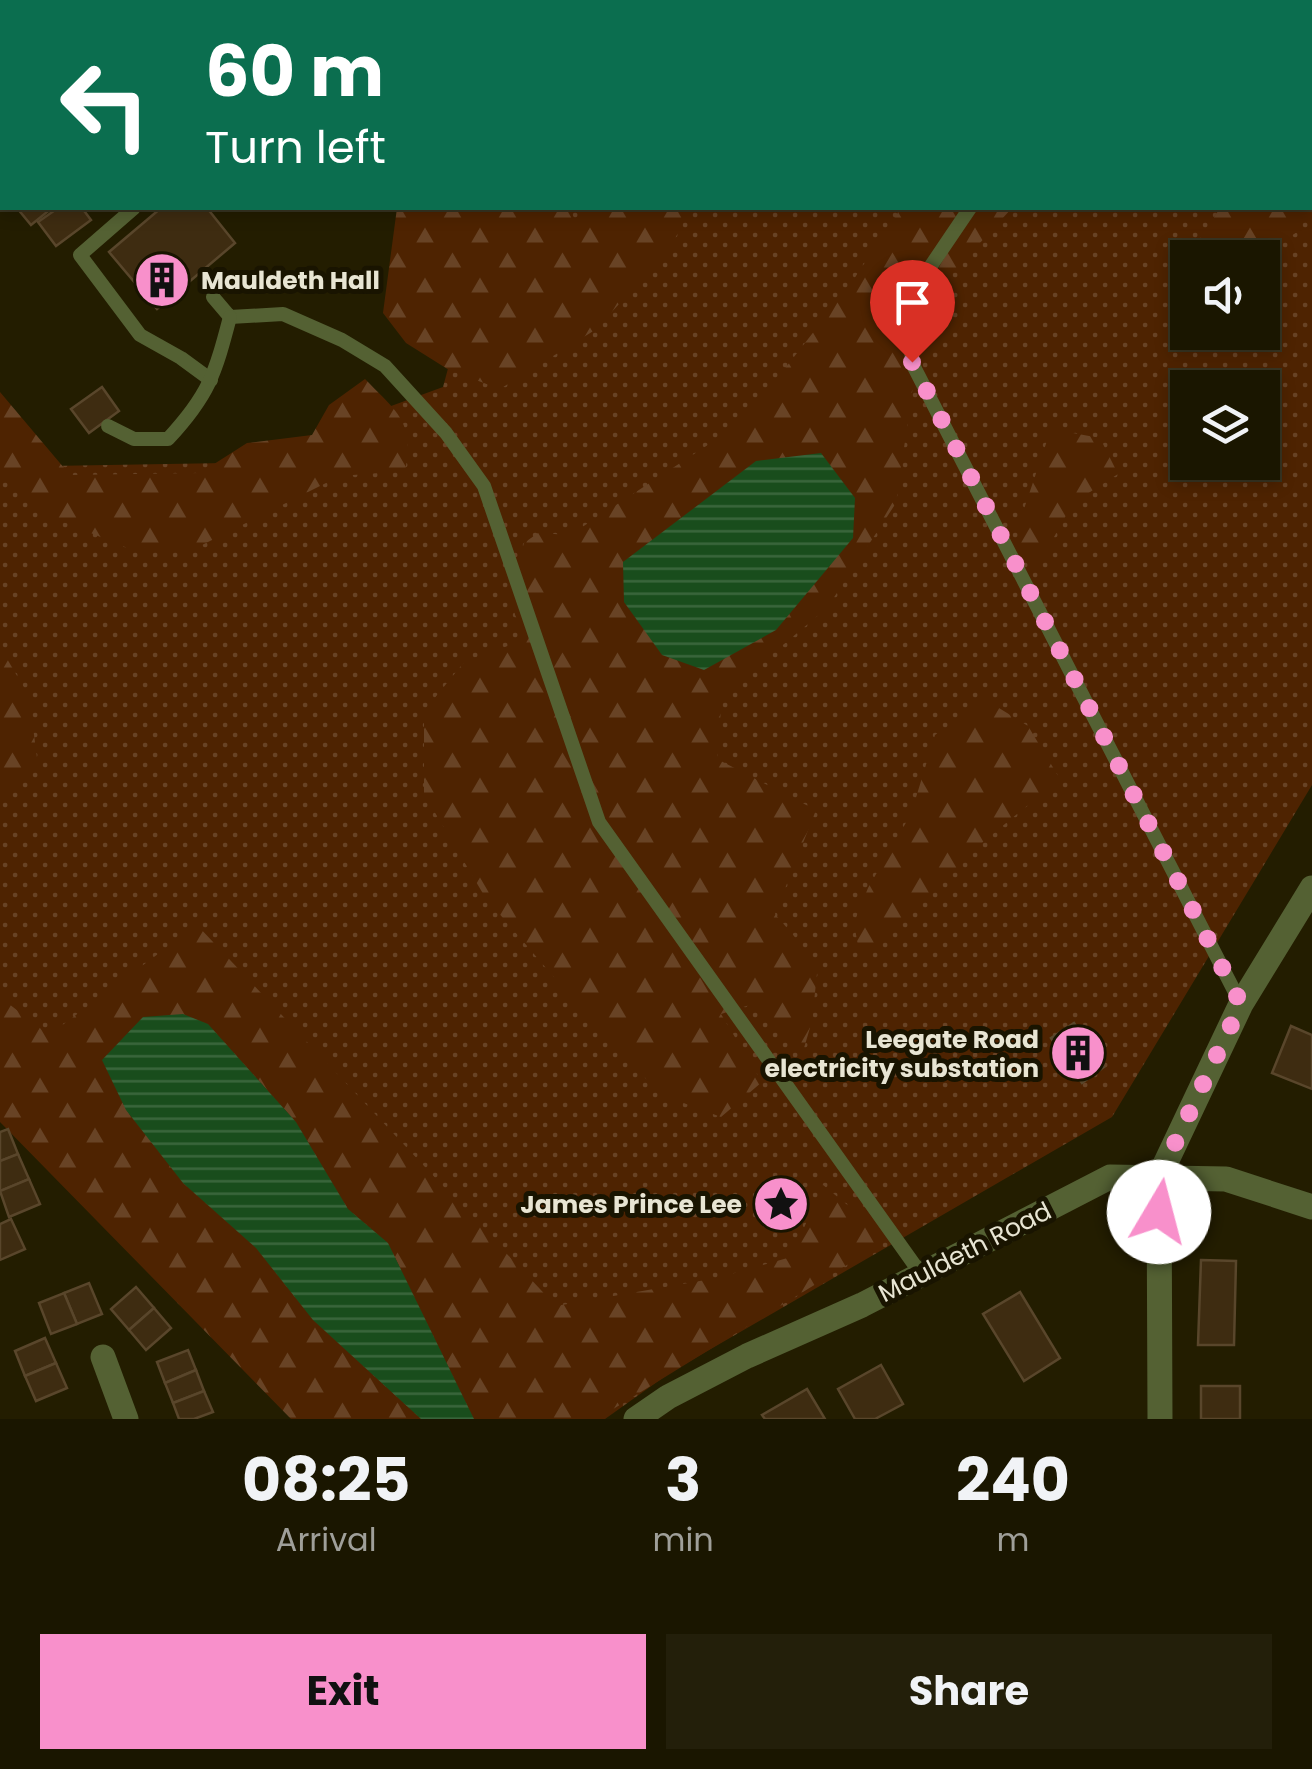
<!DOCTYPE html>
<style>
body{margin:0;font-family:Poppins,sans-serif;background:#231f0a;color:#f1f3f6;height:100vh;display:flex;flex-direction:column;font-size:38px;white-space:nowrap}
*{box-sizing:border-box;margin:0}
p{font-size:32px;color:#9f9f99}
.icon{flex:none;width:55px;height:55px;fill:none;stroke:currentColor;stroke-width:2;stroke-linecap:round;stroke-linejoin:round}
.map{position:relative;height:1419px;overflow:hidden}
.sheet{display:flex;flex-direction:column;background:#1a1600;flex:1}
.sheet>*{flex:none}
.hud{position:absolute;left:0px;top:0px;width:1312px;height:210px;box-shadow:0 5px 15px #0003,0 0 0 2px #383522;background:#0b6e4f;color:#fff;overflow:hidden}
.controls{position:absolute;left:1170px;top:240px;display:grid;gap:20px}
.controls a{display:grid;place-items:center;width:110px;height:110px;border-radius:0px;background:#1a1600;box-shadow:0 5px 15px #0003,0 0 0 2px #383522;font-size:50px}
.pin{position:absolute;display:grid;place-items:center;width:85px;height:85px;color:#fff;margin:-102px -42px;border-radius:50% 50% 50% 0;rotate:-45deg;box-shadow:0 0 10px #0007}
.pin .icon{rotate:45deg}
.me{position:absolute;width:110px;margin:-55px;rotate:8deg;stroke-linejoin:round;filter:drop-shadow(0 0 8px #0008)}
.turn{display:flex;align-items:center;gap:35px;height:210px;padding:0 40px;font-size:45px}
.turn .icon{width:130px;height:130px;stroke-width:2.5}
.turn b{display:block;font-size:70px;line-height:85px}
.eta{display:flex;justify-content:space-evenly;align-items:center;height:170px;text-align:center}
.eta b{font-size:60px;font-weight:700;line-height:70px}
.action{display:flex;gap:20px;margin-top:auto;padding:20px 40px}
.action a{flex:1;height:115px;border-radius:0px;background:#f890cb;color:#111;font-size:40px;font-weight:700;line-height:115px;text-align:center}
.action a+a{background:#231f0a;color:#f1f3f6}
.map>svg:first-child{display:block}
.green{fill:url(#green-dots);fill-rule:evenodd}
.forest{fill:url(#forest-firs)}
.water{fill:url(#water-rules)}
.building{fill:#3e2c11;stroke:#59462b;stroke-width:2.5}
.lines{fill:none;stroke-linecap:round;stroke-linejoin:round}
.lane{stroke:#546133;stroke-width:14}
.street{stroke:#546133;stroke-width:25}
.route{stroke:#f890cb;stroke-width:18;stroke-dasharray:0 32.4}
.labels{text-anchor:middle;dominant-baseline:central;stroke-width:10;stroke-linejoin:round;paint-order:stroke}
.poi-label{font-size:25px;font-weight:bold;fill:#e8e5d3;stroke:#191400;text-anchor:end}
.street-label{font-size:25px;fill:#e8e5d3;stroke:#191400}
</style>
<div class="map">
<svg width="1312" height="1419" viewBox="0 0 1312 1419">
<defs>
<pattern id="green-dots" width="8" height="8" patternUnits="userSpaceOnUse" patternTransform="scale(2.5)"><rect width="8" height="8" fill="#4e2301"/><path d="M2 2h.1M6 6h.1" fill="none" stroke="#684325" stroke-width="1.8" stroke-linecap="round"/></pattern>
<pattern id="forest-firs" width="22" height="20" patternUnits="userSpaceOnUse" patternTransform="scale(2.5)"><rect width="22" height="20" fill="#4e2301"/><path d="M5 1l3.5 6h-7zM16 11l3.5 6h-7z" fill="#684325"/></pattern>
<pattern id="water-rules" width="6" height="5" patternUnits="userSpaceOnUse" patternTransform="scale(2.5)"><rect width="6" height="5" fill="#194d1c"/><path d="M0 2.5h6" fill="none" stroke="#3a663c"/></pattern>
</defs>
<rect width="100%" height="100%" fill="#231d00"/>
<path class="green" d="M354,0H1312V785L1112,1117L671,1372L605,1419H300L0,1117V437L49,466L278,462L372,413L443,387L456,339L449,208H1310V2ZM1188,258H1262V332H1188ZM1188,388H1262V462H1188Z"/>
<g class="forest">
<path d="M397,208H569L575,220L587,208H691L669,250L595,330L500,389L449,370L406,343L383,313Z"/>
<path d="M901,208H1012L925,303L896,503L827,608L722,696L717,759L816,810L775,914L818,964L812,1021L804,1048L756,1003L721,1014L762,1082L721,1117L665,1096L624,1059L485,897L424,794V711L465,661L522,641L509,592L524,543L538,533L570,535L743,422L848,288Z"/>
<path d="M1220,208H1304L1297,232L1260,257H1206L1198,242Z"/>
<path d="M365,379C397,412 415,422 405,471L340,476L192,550L125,547L49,516L0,474V392L70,475L200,473L247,443L312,435L329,405Z"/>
<path d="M1051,429L1100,438L1118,474L1073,503L1039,564L1014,556L1025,506Z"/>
<path d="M0,647L29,696L37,758L0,799Z"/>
<path d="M986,700L1028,726L1060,779L983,842L861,963L854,923L868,888L911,814L935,735Z"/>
<path d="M197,925L556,1306L717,1278L791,1257L823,1185L889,1239L597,1419H474L388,1243L348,1209L296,1122L208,1024L183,1183L256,1248L313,1320L421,1419H291L0,1122V997L49,1035Z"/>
</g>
<g class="water">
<path d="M821,453L855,498L853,538L776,630L704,670L662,655L624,602L623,562L756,461Z"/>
<path d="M183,1014L208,1024L296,1122L348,1209L388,1243L474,1419H421L313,1320L256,1248L183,1183L126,1110L102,1060L143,1017Z"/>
</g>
<g class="building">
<path d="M17,208H52L31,225Z"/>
<path d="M58,208H82L91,220L56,246L38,222Z"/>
<path d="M161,208H207L235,243L157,309L109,252Z"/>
<path d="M102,387L119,411L89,433L71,409Z"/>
<path d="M1074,1023L1104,1067L1082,1083L1051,1038Z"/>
<path d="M1291,1026L1312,1035V1089L1272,1073Z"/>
<path d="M8,1129L18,1154L0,1161V1132Z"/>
<path d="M18,1154L29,1179L0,1191V1161Z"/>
<path d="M29,1179L40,1204L9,1217L0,1191Z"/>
<path d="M11,1219L25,1249L0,1260V1224Z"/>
<path d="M1201,1260L1236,1261L1234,1345H1198Z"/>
<path d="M89,1283L102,1314L77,1324L64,1293Z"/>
<path d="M136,1287L154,1308L129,1330L111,1309Z"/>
<path d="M1020,1292L1060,1358L1024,1381L983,1314Z"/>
<path d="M64,1293L77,1324L51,1334L39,1303Z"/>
<path d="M154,1308L171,1328L146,1350L129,1330Z"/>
<path d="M45,1338L56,1363L25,1376L15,1351Z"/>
<path d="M188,1350L196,1370L165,1383L157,1362Z"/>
<path d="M56,1363L67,1388L36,1401L25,1376Z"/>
<path d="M881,1365L903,1404L875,1419H855L838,1389Z"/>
<path d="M196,1370L204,1391L173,1403L165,1383Z"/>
<rect x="1201" y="1386" width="39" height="33"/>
<path d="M807,1389L825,1419H765L762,1415Z"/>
<path d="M204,1391L213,1412L194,1419H179L173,1403Z"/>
</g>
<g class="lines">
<g class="lane">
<path d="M199,0L201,2"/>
<path d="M1018,0L1020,2"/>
<path d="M134,208L80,255L140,335L181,358L211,380"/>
<path d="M970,208L920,282L908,318L912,363L1241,1004"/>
<path d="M213,297L230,317L283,314L342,340L385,366L446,433L484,486L599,822L921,1274"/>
<path d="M108,426L134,439H168C209,395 215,374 230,317"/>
</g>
<g class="street">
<path d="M103,1357L126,1419"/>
<path d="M636,1419L668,1397L747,1356L862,1305L1110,1177L1226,1179L1312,1207"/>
<path d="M1160,1419L1159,1177L1241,1004L1312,888"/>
</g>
</g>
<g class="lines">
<path class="route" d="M912,362L1241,1004L1159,1177V1212"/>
</g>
<defs>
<g id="building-disc" transform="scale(2.875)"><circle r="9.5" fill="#f890cb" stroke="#191400"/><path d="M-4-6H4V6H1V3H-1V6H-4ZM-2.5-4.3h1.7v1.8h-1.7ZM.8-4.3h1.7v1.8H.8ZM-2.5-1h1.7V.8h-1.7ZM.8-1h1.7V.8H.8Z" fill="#111"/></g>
<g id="sight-disc" transform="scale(2.875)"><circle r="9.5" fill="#f890cb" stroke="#191400"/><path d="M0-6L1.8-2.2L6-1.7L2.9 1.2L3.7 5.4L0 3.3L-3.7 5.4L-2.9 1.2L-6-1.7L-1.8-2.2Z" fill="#111"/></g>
</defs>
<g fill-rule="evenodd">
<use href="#building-disc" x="162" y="280"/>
<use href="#building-disc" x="1078" y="1053"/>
<use href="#sight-disc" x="781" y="1204"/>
</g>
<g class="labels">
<g class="poi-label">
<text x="201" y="280" text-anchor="start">Mauldeth Hall</text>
<text x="1039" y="1039">Leegate Road<tspan x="1039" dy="29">electricity substation</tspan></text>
<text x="742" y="1204">James Prince Lee</text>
</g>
<g class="street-label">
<text transform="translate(965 1252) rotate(-27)">Mauldeth Road</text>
</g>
</g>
</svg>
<div class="controls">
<a><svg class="icon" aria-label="sound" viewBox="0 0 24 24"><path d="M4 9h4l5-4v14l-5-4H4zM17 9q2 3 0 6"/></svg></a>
<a><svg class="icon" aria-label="layers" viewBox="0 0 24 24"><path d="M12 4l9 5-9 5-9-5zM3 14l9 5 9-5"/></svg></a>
</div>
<div class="pin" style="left:912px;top:362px;background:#d93025"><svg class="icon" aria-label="arrive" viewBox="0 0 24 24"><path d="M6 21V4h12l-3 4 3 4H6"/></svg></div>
<svg class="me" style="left:1159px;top:1212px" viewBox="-20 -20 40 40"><circle r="19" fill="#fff"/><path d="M0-13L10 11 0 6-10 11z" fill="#f890cb"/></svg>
<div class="hud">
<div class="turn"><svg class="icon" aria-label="left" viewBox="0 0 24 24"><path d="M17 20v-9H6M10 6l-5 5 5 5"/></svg><div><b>60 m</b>Turn left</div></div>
</div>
</div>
<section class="sheet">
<div class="eta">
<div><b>08:25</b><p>Arrival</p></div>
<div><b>3</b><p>min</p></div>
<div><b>240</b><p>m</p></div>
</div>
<div class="action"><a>Exit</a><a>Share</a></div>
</section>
